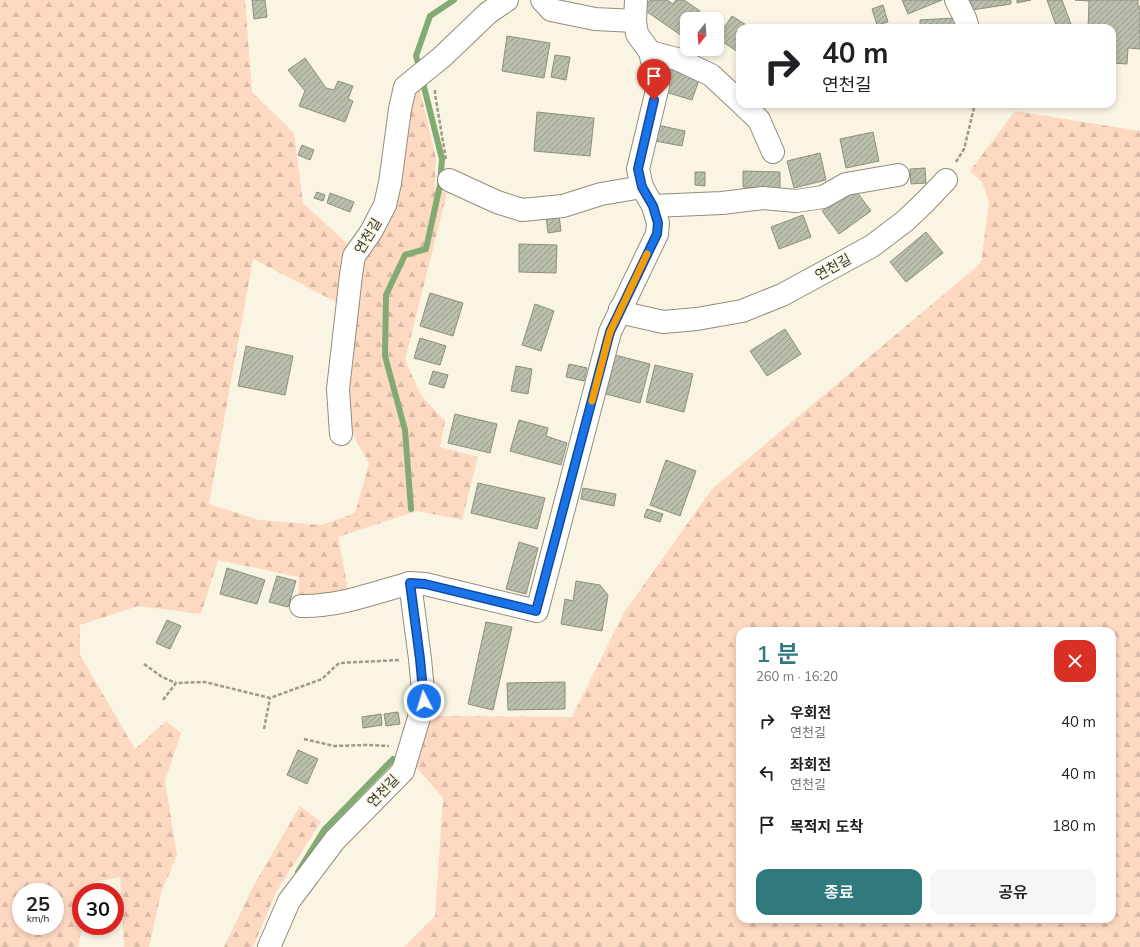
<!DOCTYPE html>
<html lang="ko">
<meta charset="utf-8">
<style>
body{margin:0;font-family:Mulish,"Noto Sans KR",sans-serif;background:#f6f6f6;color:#202124;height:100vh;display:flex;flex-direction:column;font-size:15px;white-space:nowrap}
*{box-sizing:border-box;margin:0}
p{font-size:13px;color:#757577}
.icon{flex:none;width:22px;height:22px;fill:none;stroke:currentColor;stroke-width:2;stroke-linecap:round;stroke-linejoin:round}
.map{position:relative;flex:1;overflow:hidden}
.sheet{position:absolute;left:736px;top:627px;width:380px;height:296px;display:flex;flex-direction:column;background:#fff;border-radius:12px;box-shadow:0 2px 6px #0003}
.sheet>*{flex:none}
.banner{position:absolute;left:736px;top:24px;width:380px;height:84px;border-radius:12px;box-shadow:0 2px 6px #0003;background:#fff;color:#202124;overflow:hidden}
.needle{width:26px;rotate:197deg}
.buttons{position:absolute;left:680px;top:12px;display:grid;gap:8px}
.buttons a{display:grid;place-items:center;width:44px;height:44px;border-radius:8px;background:#fff;box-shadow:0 2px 6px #0003;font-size:20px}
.speed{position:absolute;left:12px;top:883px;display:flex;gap:8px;font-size:20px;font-weight:700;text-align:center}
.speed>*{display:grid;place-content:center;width:52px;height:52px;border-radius:50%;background:#fff;box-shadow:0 2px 6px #0003;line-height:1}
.speed small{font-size:10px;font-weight:400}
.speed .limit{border:6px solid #d22;background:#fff;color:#111}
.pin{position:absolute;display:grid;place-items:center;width:34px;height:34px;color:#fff;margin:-41px -17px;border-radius:50% 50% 50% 0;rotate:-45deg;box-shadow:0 0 4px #0007}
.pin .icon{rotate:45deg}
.me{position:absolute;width:44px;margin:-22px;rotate:355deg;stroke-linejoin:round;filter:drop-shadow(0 0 3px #0008)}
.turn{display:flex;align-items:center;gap:14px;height:84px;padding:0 20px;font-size:18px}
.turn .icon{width:52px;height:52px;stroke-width:2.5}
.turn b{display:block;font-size:28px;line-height:34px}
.round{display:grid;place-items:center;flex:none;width:42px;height:42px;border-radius:12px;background:#f6f6f6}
.summary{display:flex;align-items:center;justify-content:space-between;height:68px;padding:0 20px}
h1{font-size:24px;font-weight:600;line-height:30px;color:#307a7e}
.cta{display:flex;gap:8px;margin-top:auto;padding:8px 20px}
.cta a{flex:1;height:46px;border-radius:12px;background:#307a7e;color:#fff;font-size:16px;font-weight:600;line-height:46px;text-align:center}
.cta a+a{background:#f6f6f6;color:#202124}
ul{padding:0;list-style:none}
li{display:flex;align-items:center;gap:12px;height:52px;padding:0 20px}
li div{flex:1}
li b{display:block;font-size:15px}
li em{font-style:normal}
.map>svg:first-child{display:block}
.forest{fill:url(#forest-firs);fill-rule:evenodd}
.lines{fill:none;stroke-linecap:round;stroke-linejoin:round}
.stream{stroke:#81ab72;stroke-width:6}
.building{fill:url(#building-hatch);stroke:#8b8f7e}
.minor-casing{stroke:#918d7c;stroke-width:24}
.path{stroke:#9d9a8d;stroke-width:2.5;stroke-dasharray:4 2;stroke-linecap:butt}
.minor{stroke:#fff;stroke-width:22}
.route-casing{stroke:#114b97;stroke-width:10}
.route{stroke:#1a73e8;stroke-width:7}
.slow{stroke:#f59e0b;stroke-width:7}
.labels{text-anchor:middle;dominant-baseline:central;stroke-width:3;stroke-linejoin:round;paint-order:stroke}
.street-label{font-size:14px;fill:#3a3931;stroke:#faf5e3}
</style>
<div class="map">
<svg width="1140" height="947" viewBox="0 0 1140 947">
<defs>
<pattern id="forest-firs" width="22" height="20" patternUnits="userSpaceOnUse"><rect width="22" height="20" fill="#fed9c2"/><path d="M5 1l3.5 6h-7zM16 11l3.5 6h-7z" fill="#dabba7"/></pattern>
<pattern id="building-hatch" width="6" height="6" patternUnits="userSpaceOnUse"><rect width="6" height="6" fill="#babeac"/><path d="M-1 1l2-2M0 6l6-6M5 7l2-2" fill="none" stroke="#989b8d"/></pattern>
</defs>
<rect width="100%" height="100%" fill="#faf5e3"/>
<g class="forest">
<path d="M0,0H245L252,92L294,133L303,203L352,248L338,303L253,259L209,504L259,520L322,525L355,513L369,464L352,432L344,387L349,310L412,90L419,86L436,158L435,189L447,193L405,360L421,395L445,421L440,447L478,457L462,520L417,511L338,537L349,594L298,599L299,577L218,560L201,614L138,606L80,625V655L135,749L166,721L181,733L165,781L177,855L161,893L149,947H124L120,877L92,883L90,892H81V926H82L78,947H0ZM21,892H55V926H21Z"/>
<path d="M1015,111L1140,131V947H404L435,916L443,798L415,766L427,716L572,717L625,611L712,489L981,263L989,202L982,182L970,171ZM740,631H1112V919H740Z"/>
<path d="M300,806L321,822L276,892L253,947H224L254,885Z"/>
</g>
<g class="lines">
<g class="stream">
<path d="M420,70L416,56L430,16L454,0"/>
<path d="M411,509L405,430L385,356L386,295L405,255L426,249L440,185L442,159L422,79"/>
<path d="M298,872L324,830L393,759"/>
</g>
</g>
<g class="building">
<path d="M252,0H265L267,17L254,19Z"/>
<path d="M650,0H667L673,4L676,0H684L700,11L694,19H687V30L682,36L643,9Z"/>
<path d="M902,0H942L908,14Z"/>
<path d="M970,0H1011V4L972,10Z"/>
<path d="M1017,0H1031L1017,3Z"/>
<path d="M1047,0H1062L1072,27L1057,28Z"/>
<path d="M1075,0H1138V6H1140V49L1128,48L1127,64L1112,63V28H1088L1089,1Z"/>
<path d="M883,5L888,22L877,25L872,9Z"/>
<path d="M732,16L751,28H740V48L738,52L717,38Z"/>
<path d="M954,18L959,28H920V20Z"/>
<path d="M507,36L550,43L544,78L502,71Z"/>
<path d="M555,55L570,57L566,80L551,77Z"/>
<path d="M305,58L326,88L334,90L338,81L353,86L348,99L353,101L345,122L299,106L305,91L288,70Z"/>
<path d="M670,67L700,77L692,100L662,91Z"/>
<path d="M537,112L594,118L590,156L534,151Z"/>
<path d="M653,124L685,131L682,146L650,140Z"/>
<path d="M873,132L879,161L846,168L840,139Z"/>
<path d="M302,145L314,150L310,160L298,155Z"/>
<path d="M820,153L826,180L794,188L787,161Z"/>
<path d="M925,168L926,183L911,184L910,169Z"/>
<path d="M743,171L780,172V189L743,187Z"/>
<path d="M695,172H705V186L695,185Z"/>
<path d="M854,188L871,211L839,234L822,211Z"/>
<path d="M317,192L325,195L323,201L314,198Z"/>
<path d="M330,193L354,202L350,212L327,203Z"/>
<path d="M559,215L561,231L548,233L546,216Z"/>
<path d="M803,215L811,237L779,249L771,227Z"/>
<path d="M926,232L943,253L906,282L890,262Z"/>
<path d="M519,244L557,245L556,273L519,272Z"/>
<path d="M430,293L463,303L453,336L420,326Z"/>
<path d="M535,304L554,311L541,351L522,345Z"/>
<path d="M785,329L801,354L767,376L750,351Z"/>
<path d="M420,338L446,346L440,365L414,358Z"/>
<path d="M246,346L293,356L285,395L238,386Z"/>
<path d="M615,355L650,364L640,403L606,394Z"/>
<path d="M569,364L587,368L584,381L566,377Z"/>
<path d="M655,365L693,374L684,412L646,402Z"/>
<path d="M516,366L532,369L528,394L511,391Z"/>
<path d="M433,371L448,375L444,388L429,384Z"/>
<path d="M455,414L497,424L490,453L448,443Z"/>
<path d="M519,420L548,428L546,436L567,443L561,465L510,451Z"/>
<path d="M666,460L696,471L680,516L650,505Z"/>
<path d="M478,483L545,498L537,529L471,513Z"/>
<path d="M583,488L616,494L614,506L581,499Z"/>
<path d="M647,509L663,514L660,522L644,517Z"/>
<path d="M519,542L538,548L526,594L506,589Z"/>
<path d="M227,568L265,580L257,604L220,594Z"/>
<path d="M277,576L296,581L288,607L269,602Z"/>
<path d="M576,581L600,585L608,595L602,631L561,624L565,599L573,601Z"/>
<path d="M167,620L181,626L170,649L156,643Z"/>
<path d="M486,622L512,627L493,710L468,704Z"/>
<path d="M565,682V709L508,710L507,683Z"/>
<path d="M398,712L400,724L386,726L384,714Z"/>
<path d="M381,714L382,725L363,728L362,717Z"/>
<path d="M298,750L318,759L307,784L287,775Z"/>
</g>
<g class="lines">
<g class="minor-casing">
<g id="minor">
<path d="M542,0L551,10L595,19L635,21"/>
<path d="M956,0L965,18L968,28"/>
<path d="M650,52L677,59L711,75L740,102"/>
<path d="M742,104L759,120L773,152"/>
<path d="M449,180L497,202L522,210L563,206L601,194L642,187"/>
<path d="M653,206L722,203L763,198L796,201L823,197L846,184L898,175"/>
<path d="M620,309L628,314L663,322L697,319L742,311L782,295L872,246L905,221L925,202L946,180"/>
<path d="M341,434L338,389L351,275L354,256L371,232L385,205L390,183L400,109L405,87L442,57L488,13L507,0"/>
<path d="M301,606C338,607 374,593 410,583"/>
<path d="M269,947L289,901L335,840L403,771L424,701L420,659L410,583L425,584L537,611L610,332L657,234L658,223L653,206L642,187L638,169L658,86L650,52L637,34L635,21L636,0"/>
</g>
</g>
<g class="path">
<path d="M435,90V94L446,160"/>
<path d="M956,162L964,149L975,104"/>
<path d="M144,664L162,677L176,683"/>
<path d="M163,700L176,683L205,682L270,698L322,679L339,663L400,660"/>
<path d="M264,729L270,698"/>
<path d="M304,739L334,746L367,745L389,746"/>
</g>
<use href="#minor" class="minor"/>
</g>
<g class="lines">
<g class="route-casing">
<path id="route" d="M424,701L420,659L410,583L425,584L536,611L610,332L657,234L658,223L653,206L642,187L638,169L654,100"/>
</g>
<use href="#route" class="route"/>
<path class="slow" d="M592,401L610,332L647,254"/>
</g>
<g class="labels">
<g class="street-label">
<text transform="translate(368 236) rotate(-59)">연천길</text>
<text transform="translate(833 267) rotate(-29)">연천길</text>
<text transform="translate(383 791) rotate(-46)">연천길</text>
</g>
</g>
</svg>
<div class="buttons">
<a><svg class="needle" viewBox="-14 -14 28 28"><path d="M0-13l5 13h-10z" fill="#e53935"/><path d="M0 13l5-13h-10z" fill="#757577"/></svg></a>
</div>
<div class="speed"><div>25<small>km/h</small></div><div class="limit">30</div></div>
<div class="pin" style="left:654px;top:100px;background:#d93025"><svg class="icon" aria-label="arrive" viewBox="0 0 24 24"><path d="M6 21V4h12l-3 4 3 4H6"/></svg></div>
<svg class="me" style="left:424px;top:701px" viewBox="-20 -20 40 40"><circle r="17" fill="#1a73e8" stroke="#fff" stroke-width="3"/><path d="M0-11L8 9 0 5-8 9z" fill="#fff"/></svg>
<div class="banner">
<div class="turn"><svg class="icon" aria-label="right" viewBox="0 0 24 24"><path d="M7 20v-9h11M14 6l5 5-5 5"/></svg><div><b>40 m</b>연천길</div></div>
</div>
<section class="sheet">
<div class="summary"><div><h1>1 분</h1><p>260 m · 16:20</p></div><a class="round" style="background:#d93025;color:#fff"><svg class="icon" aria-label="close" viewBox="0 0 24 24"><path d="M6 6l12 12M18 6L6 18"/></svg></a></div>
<ul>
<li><svg class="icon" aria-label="right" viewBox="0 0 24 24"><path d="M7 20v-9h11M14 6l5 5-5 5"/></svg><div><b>우회전</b><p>연천길</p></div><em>40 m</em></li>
<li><svg class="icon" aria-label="left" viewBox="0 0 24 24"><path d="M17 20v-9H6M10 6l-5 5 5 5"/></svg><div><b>좌회전</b><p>연천길</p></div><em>40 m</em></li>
<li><svg class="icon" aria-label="arrive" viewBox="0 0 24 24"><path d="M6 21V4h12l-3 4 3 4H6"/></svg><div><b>목적지 도착</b></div><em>180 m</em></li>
</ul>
<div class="cta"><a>종료</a><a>공유</a></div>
</section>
</div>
